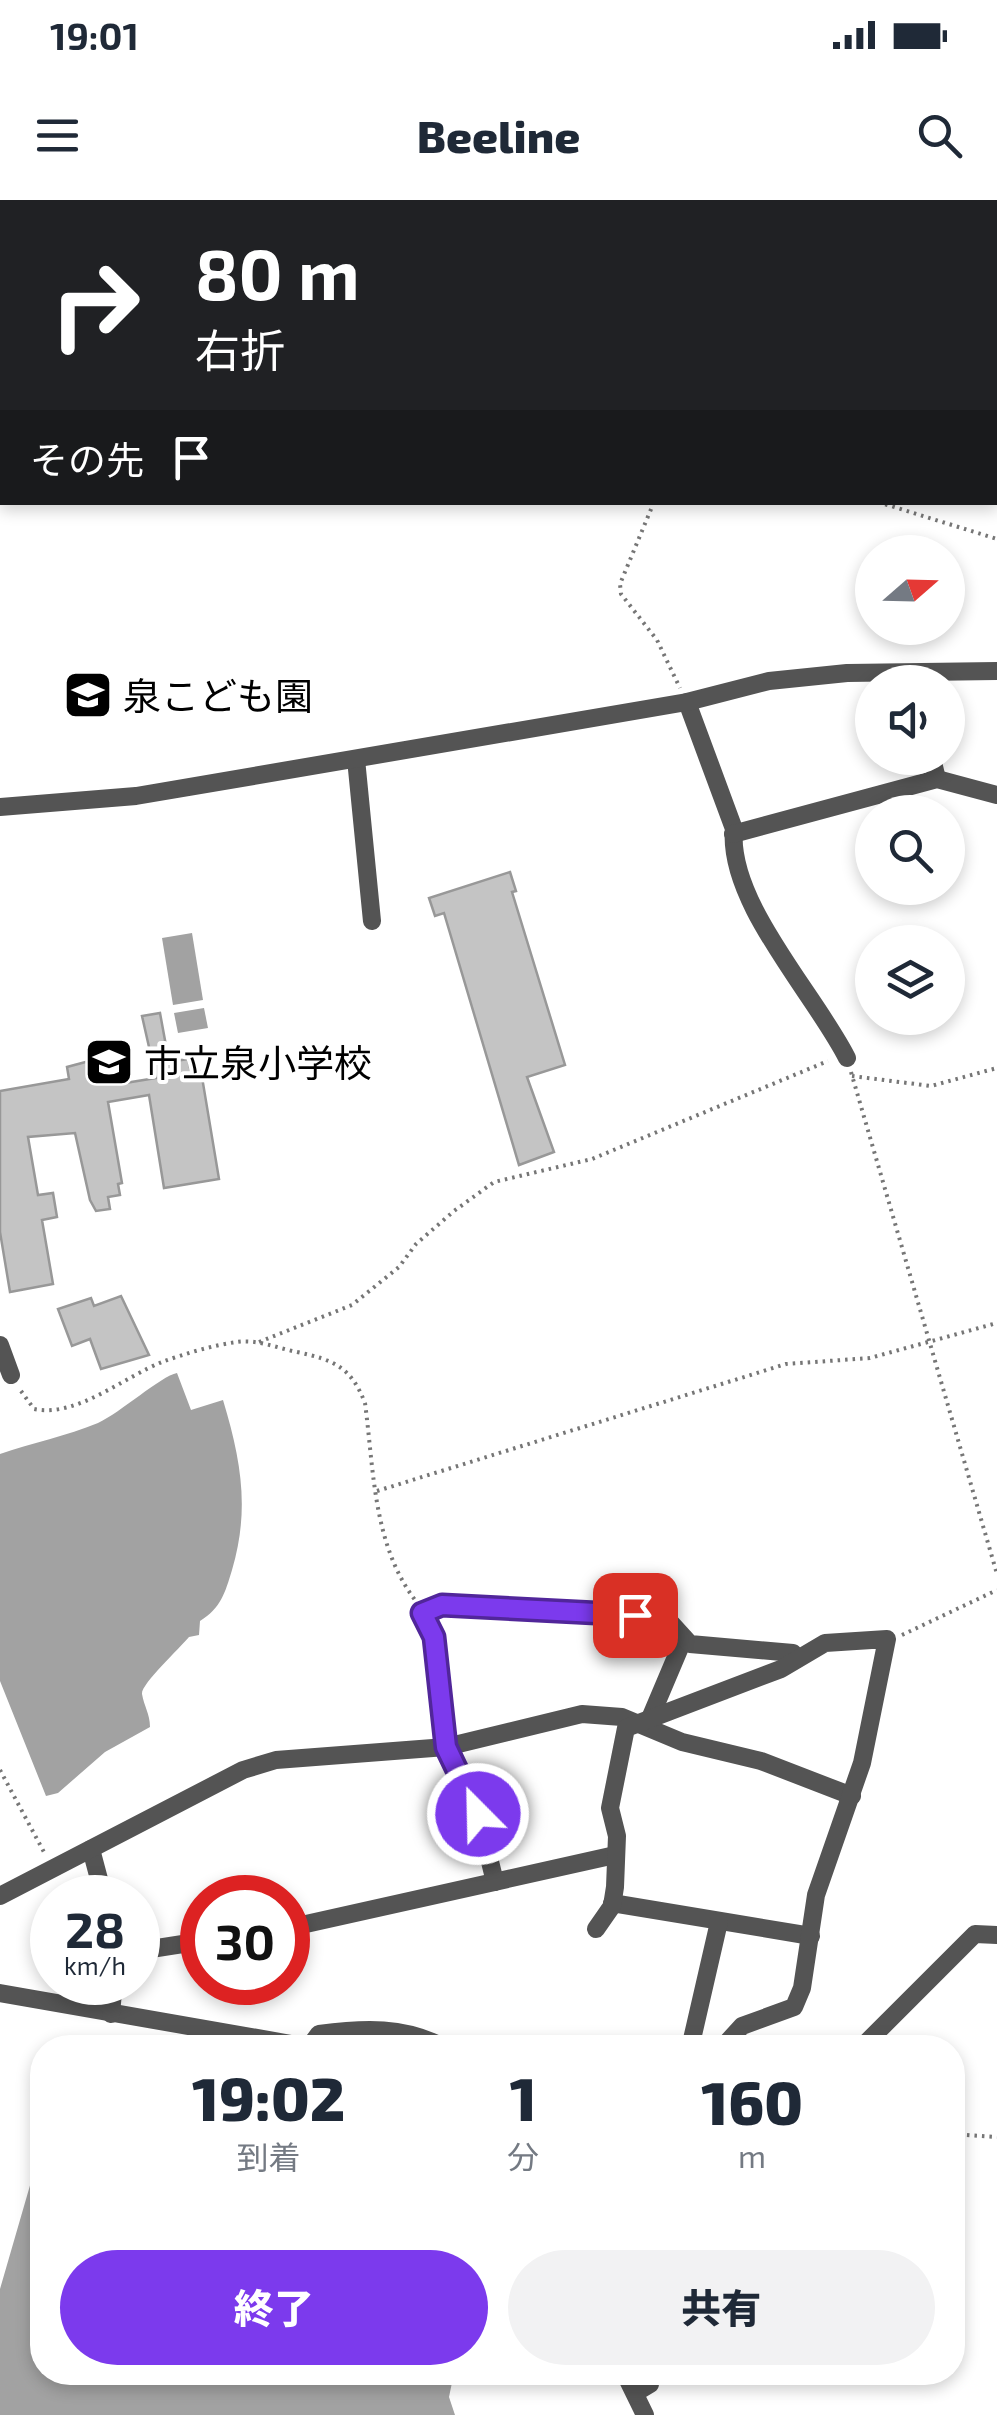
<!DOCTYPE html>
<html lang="ja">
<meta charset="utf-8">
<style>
body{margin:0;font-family:"Exo 2","Noto Sans JP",sans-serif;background:#f2f2f3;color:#1f2937;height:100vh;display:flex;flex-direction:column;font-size:38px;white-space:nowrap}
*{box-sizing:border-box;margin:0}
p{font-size:32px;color:#747a83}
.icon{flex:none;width:55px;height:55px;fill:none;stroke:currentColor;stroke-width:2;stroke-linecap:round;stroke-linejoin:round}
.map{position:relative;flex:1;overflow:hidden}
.drawer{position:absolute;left:30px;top:1835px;width:935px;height:350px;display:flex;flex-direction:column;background:#fff;border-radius:40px;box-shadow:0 5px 15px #0003}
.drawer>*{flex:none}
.hud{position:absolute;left:0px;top:0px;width:998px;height:305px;box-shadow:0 5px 15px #0003;background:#202124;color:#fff;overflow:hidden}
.needle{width:65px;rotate:70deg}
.fabs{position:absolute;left:855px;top:335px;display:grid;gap:20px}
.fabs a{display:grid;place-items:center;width:110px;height:110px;border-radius:50%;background:#fff;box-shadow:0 5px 15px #0003;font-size:50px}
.speed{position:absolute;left:30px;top:1675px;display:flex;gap:20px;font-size:50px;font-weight:700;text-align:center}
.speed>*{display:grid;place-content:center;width:130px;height:130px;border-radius:50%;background:#fff;box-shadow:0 5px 15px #0003;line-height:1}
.speed small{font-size:25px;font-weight:400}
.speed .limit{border:15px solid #d22;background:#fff;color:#111}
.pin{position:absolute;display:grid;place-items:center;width:85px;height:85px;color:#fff;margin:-42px;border-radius:20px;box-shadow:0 5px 15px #0006}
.me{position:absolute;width:110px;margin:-55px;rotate:337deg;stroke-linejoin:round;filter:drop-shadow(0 0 8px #0008)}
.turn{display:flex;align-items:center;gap:35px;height:210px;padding:0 30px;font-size:45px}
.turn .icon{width:130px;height:130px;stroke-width:2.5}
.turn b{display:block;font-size:70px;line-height:85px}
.then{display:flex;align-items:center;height:95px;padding:0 30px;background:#0003;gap:20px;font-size:38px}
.eta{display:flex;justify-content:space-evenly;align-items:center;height:170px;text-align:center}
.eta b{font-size:60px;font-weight:800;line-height:70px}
.primary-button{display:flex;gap:20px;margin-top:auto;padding:20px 30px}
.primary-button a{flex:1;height:115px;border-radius:60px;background:#7c3aed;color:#fff;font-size:40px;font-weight:800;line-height:115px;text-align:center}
.primary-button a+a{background:#f2f2f3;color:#1f2937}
.status{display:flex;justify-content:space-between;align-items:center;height:70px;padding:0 50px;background:#fff;direction:ltr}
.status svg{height:28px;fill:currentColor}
header{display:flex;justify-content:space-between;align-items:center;height:130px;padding:0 30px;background:#fff;font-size:45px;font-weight:800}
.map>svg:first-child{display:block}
.water{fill:#a2a2a2}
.building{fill:#c4c4c4;stroke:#989898;stroke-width:2.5}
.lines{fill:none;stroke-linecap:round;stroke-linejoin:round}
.path{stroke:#767676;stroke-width:4;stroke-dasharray:2.5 5;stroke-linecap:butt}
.minor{stroke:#545454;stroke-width:18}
.route-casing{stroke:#51269a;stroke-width:25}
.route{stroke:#7c3aed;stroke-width:18}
.labels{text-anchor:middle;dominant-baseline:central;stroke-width:8;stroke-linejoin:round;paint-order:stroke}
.poi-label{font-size:38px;fill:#000;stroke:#fff;text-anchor:start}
</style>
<div class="status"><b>19:01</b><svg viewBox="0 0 49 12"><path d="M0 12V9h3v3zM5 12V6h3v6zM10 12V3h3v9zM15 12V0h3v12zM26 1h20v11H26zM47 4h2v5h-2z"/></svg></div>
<header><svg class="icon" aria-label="menu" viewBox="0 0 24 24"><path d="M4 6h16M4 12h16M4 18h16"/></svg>Beeline<svg class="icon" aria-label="search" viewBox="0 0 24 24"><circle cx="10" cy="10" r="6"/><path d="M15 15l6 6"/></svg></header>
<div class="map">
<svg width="997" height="2215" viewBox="0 0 997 2215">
<rect width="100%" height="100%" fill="#fff"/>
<g class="water">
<path d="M779,0H997V30L995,2Z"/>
<path d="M192,733L203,800L173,805L162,738Z"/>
<path d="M204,808L208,828L178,833L174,813Z"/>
<path d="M177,1173L191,1210L223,1200C241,1260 250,1309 232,1370C225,1393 221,1408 200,1421L199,1435L189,1437C180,1448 141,1484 142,1494C144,1506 150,1514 150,1527L105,1552L58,1593L46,1596L0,1481V1254C32,1243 67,1236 98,1223C120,1213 161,1176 177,1173Z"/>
<path d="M42,1944V2172L454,2173L449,2197L455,2215H0V2089Z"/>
</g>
<g class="building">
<path d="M510,672L516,691L512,692L565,865L527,877L554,952L519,965L444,713L435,716L429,698Z"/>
<path d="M160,813L169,862L188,859L191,872L201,871L219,979L164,988L149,895L108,902L122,983L118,984L120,995L108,997L110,1009L96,1011L90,1000L75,933L28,937L38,995L53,993L57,1017L42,1020L53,1084L10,1092L0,1032V891L69,879L67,867L119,853L125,883L156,878L142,816Z"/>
<path d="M121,1096L149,1155L101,1169L90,1139L72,1146L58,1109L91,1098L94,1106Z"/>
</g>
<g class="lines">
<g class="path">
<path d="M123,2L127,0"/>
<path d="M752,2V0"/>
<path d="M0,59L2,58"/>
<path d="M654,302L620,384L621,394L657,440L680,488"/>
<path d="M878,302L997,339"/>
<path d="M851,872L997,1374"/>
<path d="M852,876L931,886L997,868"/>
<path d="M259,1142L352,1105L399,1067L416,1044L454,1011L494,982L592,959L828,861"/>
<path d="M21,1191L34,1209C76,1218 124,1177 162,1162C184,1154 213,1145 237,1142C257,1139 277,1148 297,1152C334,1160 351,1167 365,1203C374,1271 373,1344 415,1400"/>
<path d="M377,1291L786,1164L870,1158L997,1123"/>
<path d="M902,1435L997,1390"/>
<path d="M0,1570L45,1654"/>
<path d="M952,1934L997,1937"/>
</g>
<g class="minor">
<path d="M687,502L734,629C727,702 815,794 847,858"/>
<path d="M932,558L937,579"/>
<path d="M356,559L372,721"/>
<path d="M0,607L136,596L687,502L769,481L847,473L997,471"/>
<path d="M733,634L937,579L997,595"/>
<path d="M0,1145L11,1175"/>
<path d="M651,1516L684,1438"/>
<path d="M91,1649L104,1698"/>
<path d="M495,1682L478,1613L446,1547L434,1437L422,1413L442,1405L635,1415L670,1422L690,1444L793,1453L797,1459"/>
<path d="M0,1696L243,1570L276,1560L446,1547L582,1514L622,1517L682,1542L761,1561L852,1596"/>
<path d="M612,1703L811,1736"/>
<path d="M288,1728L615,1655"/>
<path d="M596,1729L612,1706L615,1687L617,1636L610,1608L626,1528L781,1469L825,1443L887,1439L862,1563L816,1695L802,1788L794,1807L742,1826L722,1848"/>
<path d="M138,1751L202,1741"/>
<path d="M0,1793L314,1848"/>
<path d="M111,1814L114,1782"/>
<path d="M310,1846L319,1834C364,1828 404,1826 445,1848"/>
<path d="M690,1848L719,1722"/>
<path d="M861,1848L975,1734L997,1735"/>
<path d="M624,2172L645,2215"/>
<path d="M635,2193L650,2184L651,2172"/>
</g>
</g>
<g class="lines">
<g class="route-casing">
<path id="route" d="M478,1614L446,1547L434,1437L422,1413L442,1405L635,1415"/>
</g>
<use href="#route" class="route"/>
</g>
<defs>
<g id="school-square" transform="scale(2.5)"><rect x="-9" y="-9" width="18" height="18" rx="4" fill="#000" stroke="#fff"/><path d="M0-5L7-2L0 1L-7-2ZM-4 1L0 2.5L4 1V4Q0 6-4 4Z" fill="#fff"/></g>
</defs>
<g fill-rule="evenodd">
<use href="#school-square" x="88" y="495"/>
<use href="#school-square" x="109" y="862"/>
</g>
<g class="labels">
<g class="poi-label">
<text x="123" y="495">泉こども園</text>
<text x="144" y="862">市立泉小学校</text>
</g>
</g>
</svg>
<div class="fabs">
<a><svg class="needle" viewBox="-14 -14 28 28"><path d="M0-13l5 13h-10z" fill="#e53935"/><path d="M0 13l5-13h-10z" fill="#747a83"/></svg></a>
<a><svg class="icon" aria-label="sound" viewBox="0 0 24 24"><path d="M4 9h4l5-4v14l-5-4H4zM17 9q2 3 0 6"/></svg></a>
<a><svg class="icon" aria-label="search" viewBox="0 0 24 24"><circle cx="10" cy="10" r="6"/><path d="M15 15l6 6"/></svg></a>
<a><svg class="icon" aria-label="layers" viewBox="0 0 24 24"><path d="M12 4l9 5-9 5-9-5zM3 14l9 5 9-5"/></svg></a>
</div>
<div class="speed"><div>28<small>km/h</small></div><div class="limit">30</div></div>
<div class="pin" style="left:635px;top:1415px;background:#d93025"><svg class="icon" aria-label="arrive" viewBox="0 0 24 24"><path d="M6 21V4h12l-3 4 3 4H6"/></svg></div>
<svg class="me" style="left:478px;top:1614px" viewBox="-20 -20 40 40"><circle r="17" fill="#7c3aed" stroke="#fff" stroke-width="3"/><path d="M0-11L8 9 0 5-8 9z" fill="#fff"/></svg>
<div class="hud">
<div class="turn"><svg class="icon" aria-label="right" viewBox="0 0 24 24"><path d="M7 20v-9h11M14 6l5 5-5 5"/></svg><div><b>80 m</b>右折</div></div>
<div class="then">その先<svg class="icon" aria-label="arrive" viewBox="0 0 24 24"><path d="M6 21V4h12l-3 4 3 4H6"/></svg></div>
</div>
<section class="drawer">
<div class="eta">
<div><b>19:02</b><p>到着</p></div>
<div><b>1</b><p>分</p></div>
<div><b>160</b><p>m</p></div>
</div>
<div class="primary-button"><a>終了</a><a>共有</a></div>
</section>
</div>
